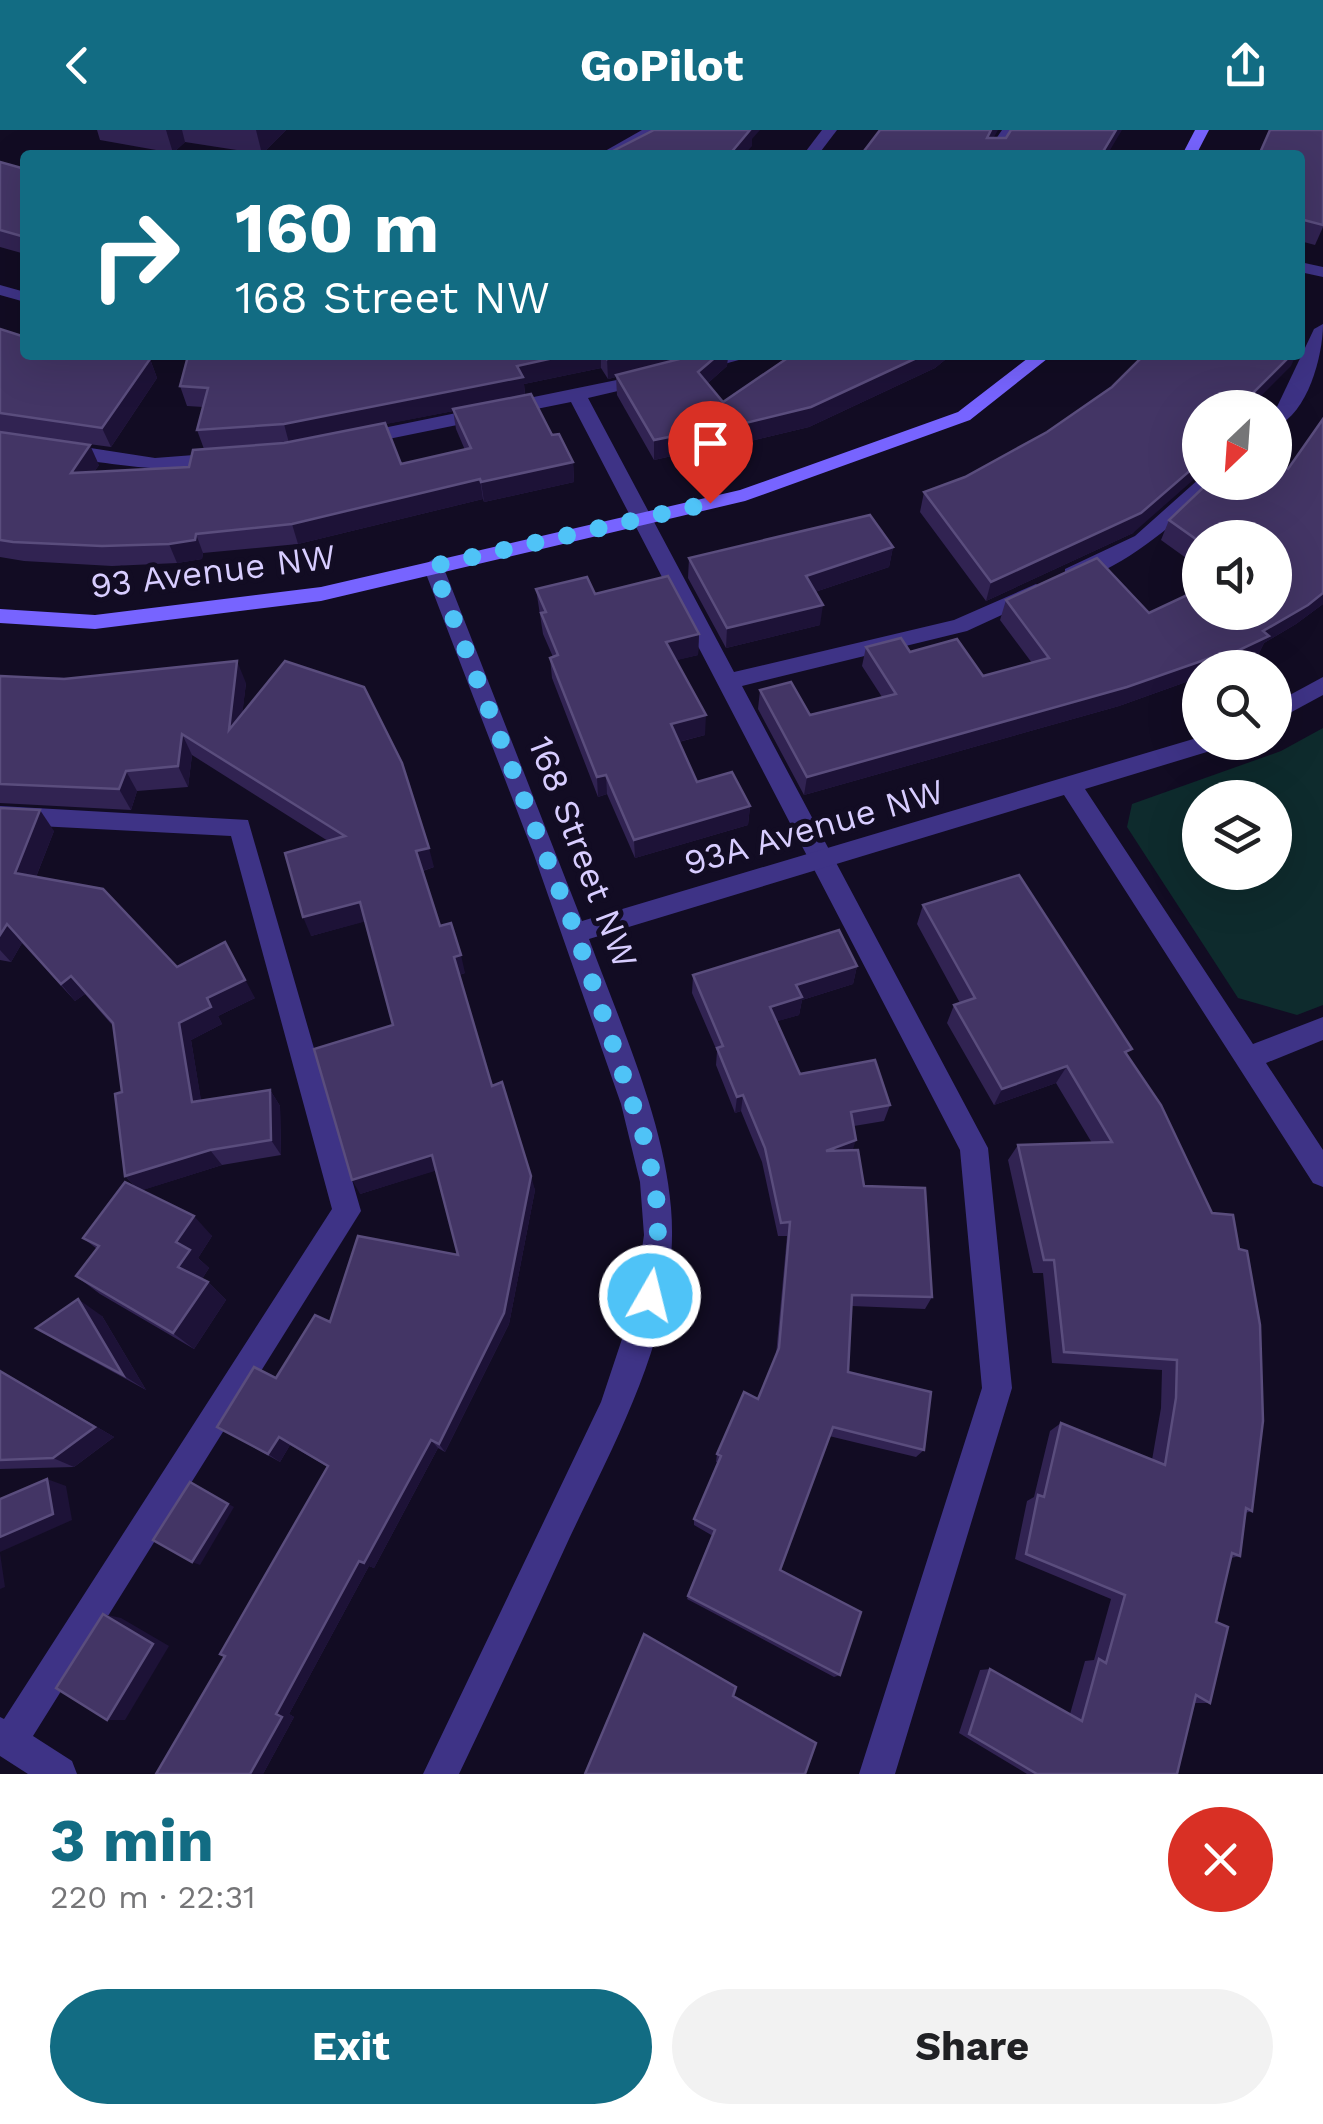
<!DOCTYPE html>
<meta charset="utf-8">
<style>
body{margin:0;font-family:"Work Sans",sans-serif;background:#f2f2f2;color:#202124;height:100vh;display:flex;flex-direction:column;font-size:38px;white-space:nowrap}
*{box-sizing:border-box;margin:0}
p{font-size:32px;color:#757577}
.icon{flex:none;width:55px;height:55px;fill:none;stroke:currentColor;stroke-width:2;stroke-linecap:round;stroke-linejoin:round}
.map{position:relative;height:1644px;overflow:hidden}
.details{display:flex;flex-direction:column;background:#fff;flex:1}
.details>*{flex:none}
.top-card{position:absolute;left:20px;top:20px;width:1285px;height:210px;border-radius:10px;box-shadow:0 10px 40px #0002;background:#126c83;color:#fff;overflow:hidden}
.needle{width:65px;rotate:205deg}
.tools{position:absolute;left:1182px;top:260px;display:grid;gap:20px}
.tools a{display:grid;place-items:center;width:110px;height:110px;border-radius:50%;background:#fff;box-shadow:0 10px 40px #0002;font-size:50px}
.pin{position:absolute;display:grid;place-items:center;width:85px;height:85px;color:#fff;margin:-102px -42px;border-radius:50% 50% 50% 0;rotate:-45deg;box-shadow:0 0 10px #0007}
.pin .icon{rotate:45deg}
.me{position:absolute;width:110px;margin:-55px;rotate:8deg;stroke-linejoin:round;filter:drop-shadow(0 0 8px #0008)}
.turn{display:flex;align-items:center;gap:35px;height:210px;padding:0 50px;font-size:45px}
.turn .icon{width:130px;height:130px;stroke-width:2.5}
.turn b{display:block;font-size:70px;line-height:85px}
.round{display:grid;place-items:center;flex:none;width:105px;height:105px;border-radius:52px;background:#f2f2f2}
.headline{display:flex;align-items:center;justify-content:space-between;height:170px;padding:0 50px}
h1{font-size:60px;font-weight:700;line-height:75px;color:#126c83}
.action{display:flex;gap:20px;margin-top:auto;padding:20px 50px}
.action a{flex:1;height:115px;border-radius:60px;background:#126c83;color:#fff;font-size:40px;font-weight:700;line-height:115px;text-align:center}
.action a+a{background:#f2f2f2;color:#202124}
header{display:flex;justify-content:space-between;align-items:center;height:130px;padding:0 50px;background:#126c83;color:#fff;font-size:45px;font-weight:700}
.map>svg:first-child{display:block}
.green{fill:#0e2b2d;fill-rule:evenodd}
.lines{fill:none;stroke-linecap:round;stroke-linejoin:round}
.lane{fill:#3e3386;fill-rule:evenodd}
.street{fill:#3e3386;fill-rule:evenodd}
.secondary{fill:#7764ff;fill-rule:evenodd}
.wall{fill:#312352;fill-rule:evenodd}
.shaded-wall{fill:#1d1237}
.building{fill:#433565;stroke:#5a4d7d;stroke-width:2.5}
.route{stroke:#4fc3f7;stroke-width:18;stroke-dasharray:0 32.4}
.labels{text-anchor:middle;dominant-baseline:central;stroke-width:10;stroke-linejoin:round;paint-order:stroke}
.street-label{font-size:35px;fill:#d8cdff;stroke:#120c23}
</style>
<header><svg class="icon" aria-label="back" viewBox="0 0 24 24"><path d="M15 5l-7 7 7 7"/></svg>GoPilot<svg class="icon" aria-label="share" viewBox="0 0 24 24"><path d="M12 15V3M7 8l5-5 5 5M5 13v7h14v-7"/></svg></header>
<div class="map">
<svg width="1323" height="1644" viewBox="0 0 1323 1644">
<rect width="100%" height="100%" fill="#120c23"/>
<path class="green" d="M1323,598V875L1297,885L1238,868L1127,697L1132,674L1281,621ZM1200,668H1275V742H1200Z"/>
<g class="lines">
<g class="lane">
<path d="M642,0H657C642,19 622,25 598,25Z"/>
<path d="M1002,0H1016L999,25H985Z"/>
<path d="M1323,194C1323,225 1308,284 1275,297V281L1314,199Z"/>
<path d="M725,225H757L695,242L686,237Z"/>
<path d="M646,244L655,249L652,253L588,268L734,542L954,490L1036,454L1046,461L1043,466L967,501L742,556L988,1018L1012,1258L895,1644H859L982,1258L960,1020L571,272L359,315L350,309L359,303Z"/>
<path d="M0,304L155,328L220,323L229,329C200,356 43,322 0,316Z"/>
<path d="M1200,348V352H1216C1193,381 1102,458 1065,449V439L1135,406Z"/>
<path d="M0,676L248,690L361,1081L33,1606L72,1631L77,1644H28L0,1626V1587L4,1589L332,1079L231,706L0,694Z"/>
</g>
<g class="street">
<path d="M822,0H837L818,25H803Z"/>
<path d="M1300,132L1323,137V147L1300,142Z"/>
<path d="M0,155L25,162V172L0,165Z"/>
<path d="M433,429L443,436L582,791L1200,607V612H1223L1220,618L1085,659L1253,914L1323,887V910L1266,933L1323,1020V1057L1313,1053L1064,665L589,809C620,893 664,990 671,1078C681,1195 617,1307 569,1409C533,1488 496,1566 459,1644H423L601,1272L634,1173L644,1105L640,1052L621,974L534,725L423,436Z"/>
<path d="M1323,547V565L1275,591V573Z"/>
</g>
<g class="secondary">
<path d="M1195,0H1209L1196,25H1182Z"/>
<path d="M1032,225H1052L970,290L745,371L321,471L95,499L0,493V479L95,485L321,457L740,360L958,282Z"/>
</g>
</g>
<g class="wall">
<path d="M97,0H286L262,24L185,12L173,23L100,10Z"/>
<path d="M1323,0V97L1315,115L1300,111V25Z"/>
<path d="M0,32L25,39V124L0,117Z"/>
<path d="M0,199L25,225L150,229L157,248L111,317L0,302Z"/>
<path d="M225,225H728L727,236L708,253L723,272L792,225H951L935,238L809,297L672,330V326L654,330L617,265L616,247L608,249L601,238L524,254L525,265L573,332L574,352L484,372L483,369L298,414L203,423L202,429L177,433L112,436L24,431L0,427V302L99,335L94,342L189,337L204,319L197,300L203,277L187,276L180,256ZM453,281L456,299L465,320L401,334L385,294Z"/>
<path d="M1291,236L1200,278L1133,403L986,471L920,382L924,362Z"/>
<path d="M1323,289V474L1296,494L1264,513L1258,525L1232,538H1200V547L1119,576L804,665L758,579L760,560L791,552L810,585L882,567L862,536L866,517L901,508L910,522L957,509L983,546L1032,533L1000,490L1006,470L1097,428L1149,483L1200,459V482H1275V408H1200V438L1161,410L1169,390L1209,352H1275V333L1288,339Z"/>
<path d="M893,417L889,437L815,462L820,495L726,518L688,448L689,428Z"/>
<path d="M536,459L595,464L699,504L698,525L676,530L705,605L679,612L697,652L750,676L748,695L635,728L607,664L598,667L552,548L550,528L553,527L543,504Z"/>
<path d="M0,546L246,553L242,584L434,737L423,741L440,796L465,843L459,845L492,956L535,1060L509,1194L445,1322L438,1318L374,1438L369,1436L289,1584L294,1587L263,1644L225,1526L328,1337L290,1315L280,1332L217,1297L276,1248L330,1192L458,1125L436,1040L360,1064L393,895L365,791L311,806L328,711L192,625L188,657L137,661L131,680L0,673Z"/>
<path d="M0,678L54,701L36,747L177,837L255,868L218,886L222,894L191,910L201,971L270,960L280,976L281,1025L222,1035L142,1060L212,1106L198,1128L209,1138L202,1149L208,1152L226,1170L194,1219L100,1164L76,1146L97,1119L83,1108L137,1058L125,1046L122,962L113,896L85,864L75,871L22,813L11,832L0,830Z"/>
<path d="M923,775L1127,925L1252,1381L1245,1383L1240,1426L1231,1428L1216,1492L1210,1573H1194L1177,1644H1027L959,1603L980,1540L990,1539L1070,1584L1085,1531L1094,1530L1111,1469L1015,1429L1027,1371L1034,1367L1050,1301L1061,1293L1152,1330L1161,1278L1162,1240L1052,1233L1043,1143H1033L1008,1030L1018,1015L1092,1013L1056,953L994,975L947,893L954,875L960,873L917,794Z"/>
<path d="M857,836L853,854L802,870L799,885L777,891L800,944L890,975L884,991L854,996L853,1020L864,1056L932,1167L925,1179L852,1176L848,1242L924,1320L916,1327L829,1306L780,1440L840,1545L834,1547L687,1469L713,1406L694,1395V1389L718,1333L716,1332L717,1324L758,1269L776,1225L787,1106H778L762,1032L741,981L735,983L716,935L717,921L692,863L693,845Z"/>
<path d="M102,1186L146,1260L62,1214L36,1198Z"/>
<path d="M0,1241L20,1252L114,1307L74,1337L0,1339Z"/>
</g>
<g class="shaded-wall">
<path d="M166,0H182L185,12L173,23Z"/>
<path d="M256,0H286L262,24Z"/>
<path d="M748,0H760L752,9V16L744,25H729Z"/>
<path d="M991,0H998L984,25L987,8Z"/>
<path d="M1116,0H1122L1107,25H1101Z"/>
<path d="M567,225H601V238L524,254L525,267L289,313L284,294L517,236Z"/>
<path d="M625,225H710L608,249L607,229Z"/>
<path d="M718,225H728L727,236L698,262V242Z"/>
<path d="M923,225H951L935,238L809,297L672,330V326L654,330V310Z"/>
<path d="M1291,225H1296L1291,236L1249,278H1238Z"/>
<path d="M150,229L157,248L111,317L102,298Z"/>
<path d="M90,315L99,335L80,363L71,343Z"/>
<path d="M573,332L574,352L484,372L481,352Z"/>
<path d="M1200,332V344L1133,403L986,471L991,452Z"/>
<path d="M480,349L483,369L298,414L292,394Z"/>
<path d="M196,404L203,423L202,429L177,433L169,414Z"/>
<path d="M893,417L889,437L803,466L806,446Z"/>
<path d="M1323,463V474L1296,494L1264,513L1258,525L1232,538H1212L1214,532Z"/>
<path d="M823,475L820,495L726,518L727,498Z"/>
<path d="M699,504L698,525L666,533V512Z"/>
<path d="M1210,528L1205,538H1200V547L1119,576L804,665L807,647Z"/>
<path d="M237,531L246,553L238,621L229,600Z"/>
<path d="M706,585L705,605L670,614L671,594Z"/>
<path d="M182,604L192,625L188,657L178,636Z"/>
<path d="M126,641L137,661L131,680L119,659Z"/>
<path d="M606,645L607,664L598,667L597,647Z"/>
<path d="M750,676L748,695L635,728L634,710Z"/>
<path d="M40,680L54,701L30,762L15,743Z"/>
<path d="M429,718L434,737L422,741L416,721Z"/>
<path d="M360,772L367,791L311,806L303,787Z"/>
<path d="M7,794L22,813L11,832L0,820V805Z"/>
<path d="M225,812L255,868L218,886L222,894L191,910L204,988L192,972L179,893L207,868Z"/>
<path d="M461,825L465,843L459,845L454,827Z"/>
<path d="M857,836L853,854L802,870L799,885L768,894L770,877L796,855Z"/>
<path d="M71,846L85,864L75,871L61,854Z"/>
<path d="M1067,936L1056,953L994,975L1002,959Z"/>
<path d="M270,960L280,976L281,1025L271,1010Z"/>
<path d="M743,965L741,981L735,983L737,967Z"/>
<path d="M856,1010L851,1025L826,1021Z"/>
<path d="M210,1020L222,1035L140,1061L125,1046Z"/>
<path d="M432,1025L438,1040L360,1064L352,1050Z"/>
<path d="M531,1046L535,1060L509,1194L445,1322L439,1314Z"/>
<path d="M194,1086L212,1106L198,1128L209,1138L198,1155L178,1137L176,1112Z"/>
<path d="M208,1152L226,1170L194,1219L173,1203Z"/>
<path d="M78,1169L102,1186L146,1260L123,1245Z"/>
<path d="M0,1241L20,1252L114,1307L74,1337L53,1328Z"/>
<path d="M279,1307L290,1315L280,1332L268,1324Z"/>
<path d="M431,1310L438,1318L374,1438L369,1436L289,1584L294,1587L263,1644H250L276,1584L359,1431Z"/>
<path d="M47,1349L66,1356L72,1390L0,1422V1407Z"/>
<path d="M190,1352L234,1377L200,1435L192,1432Z"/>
<path d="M0,1423L5,1457L0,1459Z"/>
<path d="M103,1484L121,1488L169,1516L125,1590H107Z"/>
</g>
<g class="building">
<path d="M654,0H750L729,25H605Z"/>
<path d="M880,0H991L987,8H1006L1011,0H1116L1101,25H861Z"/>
<path d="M1270,0H1323V95L1300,89V25H1259Z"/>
<path d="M0,32L25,39V107L0,100Z"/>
<path d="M0,199L25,207V225H113L150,229L102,298L0,283Z"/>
<path d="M225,225H567L517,236L523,247L284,294L197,300L208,258L180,256L188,226Z"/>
<path d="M605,225H625L607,229Z"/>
<path d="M695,225H718L698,242L723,272L792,225H923L811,277L672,311L674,306L654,310L616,245Z"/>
<path d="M1144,225H1291L1238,278H1200V332L1141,383L991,452L924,362L965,347L1047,302L1112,257Z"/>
<path d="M531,264L552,305L559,304L573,332L481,352L480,349L292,394L196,404L195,410L169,414L102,416L13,412L0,410V302L90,315L71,343L189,337L193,320L284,313L385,293L401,334L471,318L453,279Z"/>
<path d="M1323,289V463L1308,475L1263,501L1269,506L1214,532L1210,528L1127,557L807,647L760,560L791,552L810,585L896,564L866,517L901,508L910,522L957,509L983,546L1049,528L1006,470L1097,428L1149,483L1200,459V482H1275V408H1200V412L1169,390L1209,352H1275V333L1288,339Z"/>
<path d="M870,385L893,417L806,446L823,475L727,498L689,428Z"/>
<path d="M668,446L699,504L666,512L706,585L671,594L697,652L732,642L750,676L634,710L606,645L597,647L550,528L558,525L541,483L546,482L536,459L587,447L595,464Z"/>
<path d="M237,531L229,600L285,531L364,557L402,633L429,718L416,721L440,796L451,793L461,825L454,827L492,956L502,952L531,1046L504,1183L439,1314L431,1310L364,1433L359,1431L276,1584L282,1587L250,1644H156L225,1526L220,1524L328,1336L279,1307L268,1324L217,1297L254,1237L276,1248L315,1185L330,1192L358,1106L458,1125L432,1025L352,1050L314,919L393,895L360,772L303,787L285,723L345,706L182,604L178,636L126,641L119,659L0,654V546L64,549Z"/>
<path d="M0,678L40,680L15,743L103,759L177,837L225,812L245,850L207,868L211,877L179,893L192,972L270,960L271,1010L210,1020L125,1046L115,964L122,962L113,893L71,846L61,854L7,794L0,805Z"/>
<path d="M1019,745L1132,919L1125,922L1161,975L1212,1083L1233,1085L1239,1119L1247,1121L1260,1195L1263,1291L1252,1381L1246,1378L1240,1426L1232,1423L1216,1492L1228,1497L1210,1573L1196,1565L1177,1644H1037L969,1604L990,1539L1082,1591L1099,1529L1106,1533L1125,1465L1026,1424L1038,1365L1044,1367L1061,1293L1165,1335L1176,1268L1177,1230L1064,1222L1054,1130H1044L1018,1015L1112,1012L1067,936L1002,959L954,875L975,868L923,775Z"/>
<path d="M839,800L857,836L796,855L802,867L770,877L800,944L875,930L890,975L851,982L856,1010L826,1021L858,1020L864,1056L925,1058L932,1167L852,1165L848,1242L931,1262L924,1320L833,1297L780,1440L861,1482L840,1545L688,1466L715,1400L694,1389L721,1326L717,1324L744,1262L758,1269L779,1218L790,1092L781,1093L765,1018L743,965L737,967L717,918L723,916L693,845Z"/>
<path d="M125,1052L194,1086L176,1112L190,1120L178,1137L208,1152L173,1203L76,1146L99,1116L83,1108Z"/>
<path d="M78,1169L123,1245L36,1198Z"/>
<path d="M0,1241L95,1297L53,1328L0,1330Z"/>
<path d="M47,1349L53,1384L0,1407V1369Z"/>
<path d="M190,1352L228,1374L192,1432L153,1410Z"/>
<path d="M103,1484L153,1514L107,1590L56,1558Z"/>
<path d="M644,1504L736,1557L733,1566L816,1613L805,1644H585Z"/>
</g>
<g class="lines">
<path class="route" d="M650,1166L658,1106L656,1062L646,1014L576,803L433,436L710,373"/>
</g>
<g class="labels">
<g class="street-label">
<text transform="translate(213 441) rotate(-7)">93 Avenue NW</text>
<text transform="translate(814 697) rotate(-16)">93A Avenue NW</text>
<text transform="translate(583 722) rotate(69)">168 Street NW</text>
</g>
</g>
</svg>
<div class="tools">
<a><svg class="needle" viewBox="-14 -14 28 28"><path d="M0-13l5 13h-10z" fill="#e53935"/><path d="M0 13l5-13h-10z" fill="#757577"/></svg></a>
<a><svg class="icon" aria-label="sound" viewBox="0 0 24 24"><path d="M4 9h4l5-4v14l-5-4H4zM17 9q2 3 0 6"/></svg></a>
<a><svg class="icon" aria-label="search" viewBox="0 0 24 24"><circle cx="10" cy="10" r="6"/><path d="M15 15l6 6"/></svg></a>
<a><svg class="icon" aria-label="layers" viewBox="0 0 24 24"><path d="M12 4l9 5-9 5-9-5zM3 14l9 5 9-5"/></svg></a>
</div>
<div class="pin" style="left:710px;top:373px;background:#d93025"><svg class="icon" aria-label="arrive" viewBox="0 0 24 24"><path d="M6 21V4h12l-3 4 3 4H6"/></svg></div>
<svg class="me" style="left:650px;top:1166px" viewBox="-20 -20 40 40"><circle r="17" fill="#4fc3f7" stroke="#fff" stroke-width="3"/><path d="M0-11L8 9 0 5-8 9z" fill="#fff"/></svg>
<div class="top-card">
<div class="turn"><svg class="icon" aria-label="right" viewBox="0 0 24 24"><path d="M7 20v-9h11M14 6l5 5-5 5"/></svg><div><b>160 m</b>168 Street NW</div></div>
</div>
</div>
<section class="details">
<div class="headline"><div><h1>3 min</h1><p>220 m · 22:31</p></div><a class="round" style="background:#d93025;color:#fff"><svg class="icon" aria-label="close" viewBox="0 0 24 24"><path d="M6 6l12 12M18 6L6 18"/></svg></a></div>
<div class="action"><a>Exit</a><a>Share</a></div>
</section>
